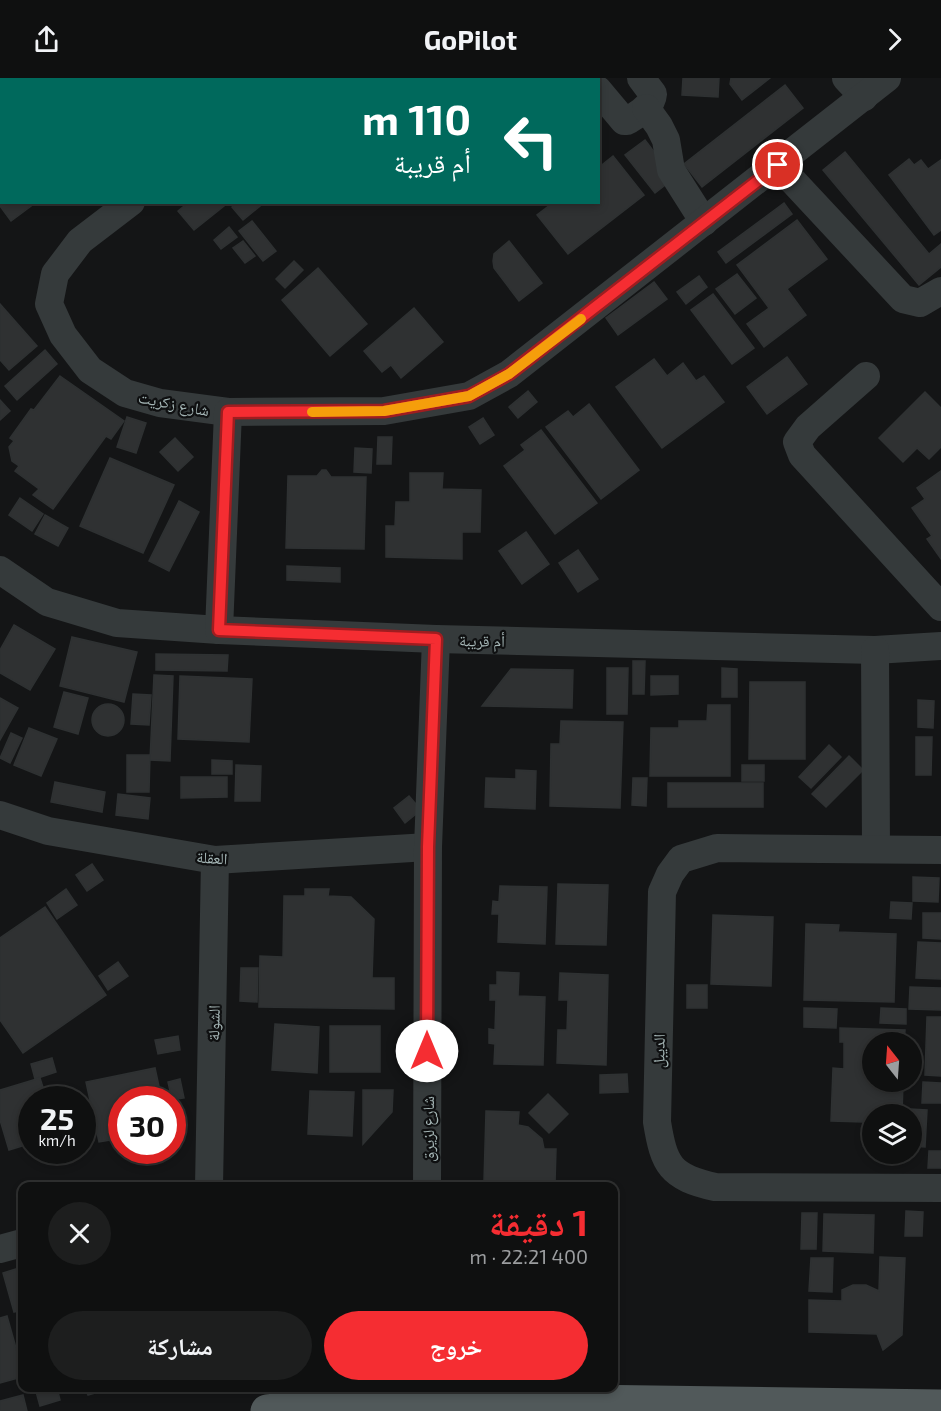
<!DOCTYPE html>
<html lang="ar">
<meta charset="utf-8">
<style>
body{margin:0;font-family:"Exo 2","Noto Naskh Arabic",sans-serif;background:#1d1e1e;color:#f1f3f6;direction:rtl;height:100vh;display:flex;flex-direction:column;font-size:22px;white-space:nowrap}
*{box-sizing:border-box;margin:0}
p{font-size:20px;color:#9b9d9f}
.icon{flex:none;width:33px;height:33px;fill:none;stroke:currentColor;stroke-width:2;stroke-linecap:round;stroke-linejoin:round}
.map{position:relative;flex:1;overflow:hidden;direction:ltr}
.panel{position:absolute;left:18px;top:1104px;width:600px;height:210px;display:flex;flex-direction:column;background:#0f1010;border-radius:12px;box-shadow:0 3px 9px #0003,0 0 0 2px #2f3030;direction:rtl}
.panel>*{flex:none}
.guide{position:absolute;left:0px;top:0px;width:600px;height:126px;box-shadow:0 3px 9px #0003,0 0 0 2px #2f3030;direction:rtl;background:#00695c;color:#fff;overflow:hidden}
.needle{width:39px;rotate:343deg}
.controls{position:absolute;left:862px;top:954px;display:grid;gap:12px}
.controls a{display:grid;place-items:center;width:60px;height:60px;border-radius:50%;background:#0f1010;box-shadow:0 3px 9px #0003,0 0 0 2px #2f3030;font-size:30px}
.speed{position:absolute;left:18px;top:1008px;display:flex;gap:12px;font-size:30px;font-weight:700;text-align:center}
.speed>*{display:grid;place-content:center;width:78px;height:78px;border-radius:50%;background:#0f1010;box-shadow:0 3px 9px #0003,0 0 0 2px #2f3030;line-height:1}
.speed small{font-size:15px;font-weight:400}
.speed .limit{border:9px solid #d22;background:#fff;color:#111}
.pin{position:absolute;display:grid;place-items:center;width:51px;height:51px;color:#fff;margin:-26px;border:3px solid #fff;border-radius:50%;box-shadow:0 2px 6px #0007}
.me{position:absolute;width:66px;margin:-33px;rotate:0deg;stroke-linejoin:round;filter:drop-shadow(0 0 4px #0008)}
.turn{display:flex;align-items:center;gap:21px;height:126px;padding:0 30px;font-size:27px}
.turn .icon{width:78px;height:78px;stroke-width:2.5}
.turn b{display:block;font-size:42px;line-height:51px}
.round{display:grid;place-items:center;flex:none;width:63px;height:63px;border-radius:32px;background:#1d1e1e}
.summary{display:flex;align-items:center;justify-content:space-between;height:102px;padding:0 30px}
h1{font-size:36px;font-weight:700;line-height:45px;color:#f52d32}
.primary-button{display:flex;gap:12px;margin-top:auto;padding:12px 30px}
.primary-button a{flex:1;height:69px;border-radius:36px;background:#f52d32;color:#fff;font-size:24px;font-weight:700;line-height:69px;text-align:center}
.primary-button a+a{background:#1d1e1e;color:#f1f3f6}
header{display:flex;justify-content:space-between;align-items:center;height:78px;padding:0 30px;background:#0f1010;font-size:27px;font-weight:700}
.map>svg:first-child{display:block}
.building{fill:#2f3132;stroke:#2e3132;stroke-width:1.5}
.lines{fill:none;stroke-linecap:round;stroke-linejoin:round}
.minor{stroke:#353a3b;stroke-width:28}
.major{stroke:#51595a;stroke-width:33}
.route-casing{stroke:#9f1d20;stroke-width:15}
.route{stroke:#f52d32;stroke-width:10}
.slow{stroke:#f59e0b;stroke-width:10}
.labels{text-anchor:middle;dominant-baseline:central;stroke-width:4.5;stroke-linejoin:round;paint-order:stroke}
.street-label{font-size:16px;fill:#a5b6b6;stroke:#0f1011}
</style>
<header><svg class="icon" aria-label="forward" viewBox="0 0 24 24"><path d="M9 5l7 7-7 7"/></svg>GoPilot<svg class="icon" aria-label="share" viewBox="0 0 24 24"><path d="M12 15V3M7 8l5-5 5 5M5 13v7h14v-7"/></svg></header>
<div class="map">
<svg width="941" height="1333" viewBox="0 0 941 1333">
<rect width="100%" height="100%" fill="#141516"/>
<g class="building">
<path d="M130,0H209L128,2Z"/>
<path d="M683,0H719L718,19L682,17Z"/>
<path d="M731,0H770L742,22L730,6Z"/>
<path d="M785,7L803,30L702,109L684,86Z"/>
<path d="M2,25V85L0,86V26Z"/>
<path d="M645,62L674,100L655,115L625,77Z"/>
<path d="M845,74L929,176L941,166V189L919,207L823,92Z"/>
<path d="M613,78L644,117L568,176L537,137L554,124H598V90Z"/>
<path d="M909,81L914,87L921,82L928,91L941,82V152L934,157L889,97Z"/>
<path d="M2,96V124H28L31,128L11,143L0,128Z"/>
<path d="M189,124H229L194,152L178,133Z"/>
<path d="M238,124H265L243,142L232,129Z"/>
<path d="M784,125L792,136L726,185L718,174Z"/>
<path d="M797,142L827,181L787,211L806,237L764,269L747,246L769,230L737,187Z"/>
<path d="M252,143L276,173L263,183L239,153Z"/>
<path d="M229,149L237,159L221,171L214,162Z"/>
<path d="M243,163L255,178L245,185L233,170Z"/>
<path d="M509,163L542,205L519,223L494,190L493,183L494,176Z"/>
<path d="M294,183L303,192L285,210L276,201Z"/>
<path d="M318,190L367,246L330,278L282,222Z"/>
<path d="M737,196L756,220L735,236L716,211Z"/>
<path d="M699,198L707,209L686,226L677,214Z"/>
<path d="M654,204L667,221L618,257L606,240Z"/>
<path d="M713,216L754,270L732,286L691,232Z"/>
<path d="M0,226L37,268L9,292L0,282Z"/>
<path d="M414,230L443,264L401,300L391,287L382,294L364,273Z"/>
<path d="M45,272L57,286L17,322L5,308Z"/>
<path d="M787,279L807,306L767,336L747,309Z"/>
<path d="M654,281L667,298L683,285L696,303L704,298L724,324L662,370L616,309Z"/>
<path d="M60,298L124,343L111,361L106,358L53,431L33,417L39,411L15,393L19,388L12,383L9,369L14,363L10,360L31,331L34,332Z"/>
<path d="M528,313L537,324L518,340L509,329Z"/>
<path d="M925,314L941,330V369L929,381L917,370L903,384L879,360Z"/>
<path d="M0,322L10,333L0,342Z"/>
<path d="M589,326L639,392L601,421L546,349L568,333L573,339Z"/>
<path d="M127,339L146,345L136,375L117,369Z"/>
<path d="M483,340L494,357L480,366L469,349Z"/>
<path d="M541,352L597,425L555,456L504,388L525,372L521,367Z"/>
<path d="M378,359H392L391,386H377Z"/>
<path d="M175,360L193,379L178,393L160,374Z"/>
<path d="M355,370L372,371L371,395L354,394Z"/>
<path d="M110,380L174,407L143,475L80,448Z"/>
<path d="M322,392H326L331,399H366L364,471L286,470L288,398H317Z"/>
<path d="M941,393V481L927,461L932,458L912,430L925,421L917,410Z"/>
<path d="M410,395H443L442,411L481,412L480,454H462V481L386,479V448H395L396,424H410Z"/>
<path d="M20,420L43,436L32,453L9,437Z"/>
<path d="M179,423L199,434L169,493L149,483Z"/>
<path d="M45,437L68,450L58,468L35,456Z"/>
<path d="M526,454L549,486L522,506L499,473Z"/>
<path d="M578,472L598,501L578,514L559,485Z"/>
<path d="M287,488L340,490V504L287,502Z"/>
<path d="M14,547L55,571L30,612L0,595V572Z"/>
<path d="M72,559L137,574L124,624L60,608Z"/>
<path d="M156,576L228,577L227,593L156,592Z"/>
<path d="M633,583H645L644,616H633Z"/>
<path d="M607,590H628L627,636H607Z"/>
<path d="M722,590L737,591V619H722Z"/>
<path d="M511,591L573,592L572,630L482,628Z"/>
<path d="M154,597L173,598L170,683L150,682Z"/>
<path d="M180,598L252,601L249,664L178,661Z"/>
<path d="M651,598H678V616L651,617Z"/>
<path d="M750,604H805V681H749Z"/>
<path d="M64,614L88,620L78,656L54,649Z"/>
<path d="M133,616L151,617L149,647L131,646Z"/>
<path d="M0,620L18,630L0,662Z"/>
<path d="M918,622L934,623L933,650L918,649Z"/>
<circle cx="108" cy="642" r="16"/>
<path d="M708,627H730V698H650L651,650H679V643H707Z"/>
<path d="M561,643L623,644L620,730L550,728L551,666H560Z"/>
<path d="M29,650L57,661L41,698L14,687Z"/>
<path d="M11,655L22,660L10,685L0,680Z"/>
<path d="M916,659H932L931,697H916Z"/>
<path d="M829,667L841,679L811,710L799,699Z"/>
<path d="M127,677H150L149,714H127Z"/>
<path d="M849,678L863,692L826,729L812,716Z"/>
<path d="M212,682L232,683V696H212Z"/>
<path d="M236,687L261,688L260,723H235Z"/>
<rect x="742" y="687" width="22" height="16"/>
<path d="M516,692L536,693L535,731L485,729L486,700L516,701Z"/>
<path d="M181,699H227V719L181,720Z"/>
<path d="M633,700H647L646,728L632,727Z"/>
<path d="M55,704L105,714L102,734L51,724Z"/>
<rect x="668" y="705" width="95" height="24"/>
<path d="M118,716L150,720L148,741L116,737Z"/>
<path d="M409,718L421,732L405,745L394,730Z"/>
<path d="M92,786L103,802L87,813L76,797Z"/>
<path d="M913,799L939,800L938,824L913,823Z"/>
<path d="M558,806L608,807L606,867L556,866Z"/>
<path d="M500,808L547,809L545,866L498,864L499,836H492L493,823L499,824Z"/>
<path d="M66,811L77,827L57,841L47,825Z"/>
<path d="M305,811H329L328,818L351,819L374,841L372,900H394V931L259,929L260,878L283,879L284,818H305Z"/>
<path d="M891,824L912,825L911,841L890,840Z"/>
<path d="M45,829L106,917L23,975L0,942V860Z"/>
<path d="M923,835H941V861L923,860Z"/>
<path d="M713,837L773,839L771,908L711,906Z"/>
<path d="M806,846L839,847L838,854L896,856L894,924L804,922Z"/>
<path d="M918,864L941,865V901L916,900Z"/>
<path d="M118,884L128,898L108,912L99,898Z"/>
<path d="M241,890H258L257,924L240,923Z"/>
<path d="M497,894L519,895L518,918L545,919L543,987L494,986L495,966L489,965V951L495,952L496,922H490V907H497Z"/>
<path d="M560,895L608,897L606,987L557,985L558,952H567L568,922H559Z"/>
<rect x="687" y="907" width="20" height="23"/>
<path d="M910,909L941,910V932L909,931Z"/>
<path d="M804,930L837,931L836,950L804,949Z"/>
<path d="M881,930L906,931V946L880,945Z"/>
<path d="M927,939H941V998L925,997Z"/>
<path d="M275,946L319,949L317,995L272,992Z"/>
<rect x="330" y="948" width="50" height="46"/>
<path d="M840,950L905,952L904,964H873V1004H903L902,1036H873V1051H864V1044L831,1043L833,990L844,991V964H840Z"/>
<path d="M178,958L180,972L158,976L155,962Z"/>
<path d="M52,980L56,994L35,1001L31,986Z"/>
<path d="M155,990L162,1022H122V1060L99,1064L86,1004Z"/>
<path d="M627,996L628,1014L600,1015V997Z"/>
<path d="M40,1000L47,1022H32V1050L28,1051L32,1065L9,1072L0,1042V1012Z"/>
<path d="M180,1001L184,1020L172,1022L168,1004Z"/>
<path d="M923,1004L941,1005V1025H922Z"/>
<path d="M363,1012H393L392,1034L363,1066Z"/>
<path d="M310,1013L354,1014L352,1058L308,1056Z"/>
<path d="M548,1016L568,1036L549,1055L529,1035Z"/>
<path d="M910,1031L927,1032L925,1069L912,1068V1036H910Z"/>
<path d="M486,1033L519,1034L518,1047L528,1049L542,1061L544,1071H556L555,1105L484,1103Z"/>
<path d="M929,1073H941V1090H928Z"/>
<path d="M906,1133L923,1134L922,1158H905Z"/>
<path d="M802,1135H817L816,1171H801Z"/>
<path d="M824,1136L874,1137L873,1175L823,1173Z"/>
<path d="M880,1179L905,1180L902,1257L883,1272L877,1256L809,1254V1222L842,1223V1212L853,1207H866L879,1213Z"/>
<path d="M811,1180H833L832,1214L809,1213Z"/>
<path d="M19,1190L22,1201V1232L14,1234L3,1195Z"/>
<path d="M7,1238L22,1291V1299L0,1305V1240Z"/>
<path d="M35,1310H57L60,1322L40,1328Z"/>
<path d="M85,1310H112L88,1317Z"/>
<path d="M23,1317L27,1333H0V1323Z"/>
</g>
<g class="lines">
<g class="minor">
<path d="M846,0L864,19"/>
<path d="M298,2L300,0"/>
<path d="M598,12L624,43H627C638,36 652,29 653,16L641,0"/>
<path d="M646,30L659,48L666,62L671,92L704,144"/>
<path d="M778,87L903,221L920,225L941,213"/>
<path d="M131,124L80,163L55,196L49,226L63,257L90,292L125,315L160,325L228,334L384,333L469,318L509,296L887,0"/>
<path d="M866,298L808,349L797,364L802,377L941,529"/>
<path d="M0,492L47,524L117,545L219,552L436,561L875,572L941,568"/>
<path d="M219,552L228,334"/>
<path d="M875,572L876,771"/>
<path d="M0,737L48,753L215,782L428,769"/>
<path d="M941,772L717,770L681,781L670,796L662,814L657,1044C664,1087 670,1099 715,1109L941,1110"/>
<path d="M209,1108L215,782"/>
<path d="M427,1108L428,769L436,561"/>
<path d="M0,1171L22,1165"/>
</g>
<path class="major" d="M267,1333L303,1329L425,1321L941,1328"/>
</g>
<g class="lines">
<g class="route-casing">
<path id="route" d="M427,973L428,769L436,561L219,552L228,334L384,333L469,318L509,296L778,87"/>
</g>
<use href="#route" class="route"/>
<path class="slow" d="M312,334L384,333L469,318L509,296L581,241"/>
</g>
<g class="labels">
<g class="street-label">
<text transform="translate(174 325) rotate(11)">شارع زكريت</text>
<text transform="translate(482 562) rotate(1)">أم قريبة</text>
<text transform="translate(212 779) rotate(4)">العقلة</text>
<text transform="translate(213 945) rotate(-89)">الشولة</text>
<text transform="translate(658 973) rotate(-89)">الديبل</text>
<text transform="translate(427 1051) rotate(-90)">شارع لزيرق</text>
</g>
</g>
</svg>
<div class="controls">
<a><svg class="needle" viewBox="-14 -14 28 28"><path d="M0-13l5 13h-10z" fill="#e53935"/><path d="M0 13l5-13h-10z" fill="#9b9d9f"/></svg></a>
<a><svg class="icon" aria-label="layers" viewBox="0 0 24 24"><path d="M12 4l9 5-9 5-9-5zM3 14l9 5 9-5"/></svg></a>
</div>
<div class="speed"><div>25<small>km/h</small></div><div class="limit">30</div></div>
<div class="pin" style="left:778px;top:87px;background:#d93025"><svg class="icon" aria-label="arrive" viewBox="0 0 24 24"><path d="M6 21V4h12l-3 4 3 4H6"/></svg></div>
<svg class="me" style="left:427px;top:973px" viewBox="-20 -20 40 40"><circle r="19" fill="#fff"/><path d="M0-13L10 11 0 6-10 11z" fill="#f52d32"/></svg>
<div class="guide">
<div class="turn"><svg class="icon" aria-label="left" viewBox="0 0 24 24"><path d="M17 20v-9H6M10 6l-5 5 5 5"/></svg><div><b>110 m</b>أم قريبة</div></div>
</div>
<section class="panel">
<div class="summary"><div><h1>1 دقيقة</h1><p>400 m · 22:21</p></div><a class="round"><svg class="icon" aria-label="close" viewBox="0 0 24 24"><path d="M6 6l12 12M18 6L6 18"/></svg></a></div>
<div class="primary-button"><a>خروج</a><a>مشاركة</a></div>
</section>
</div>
